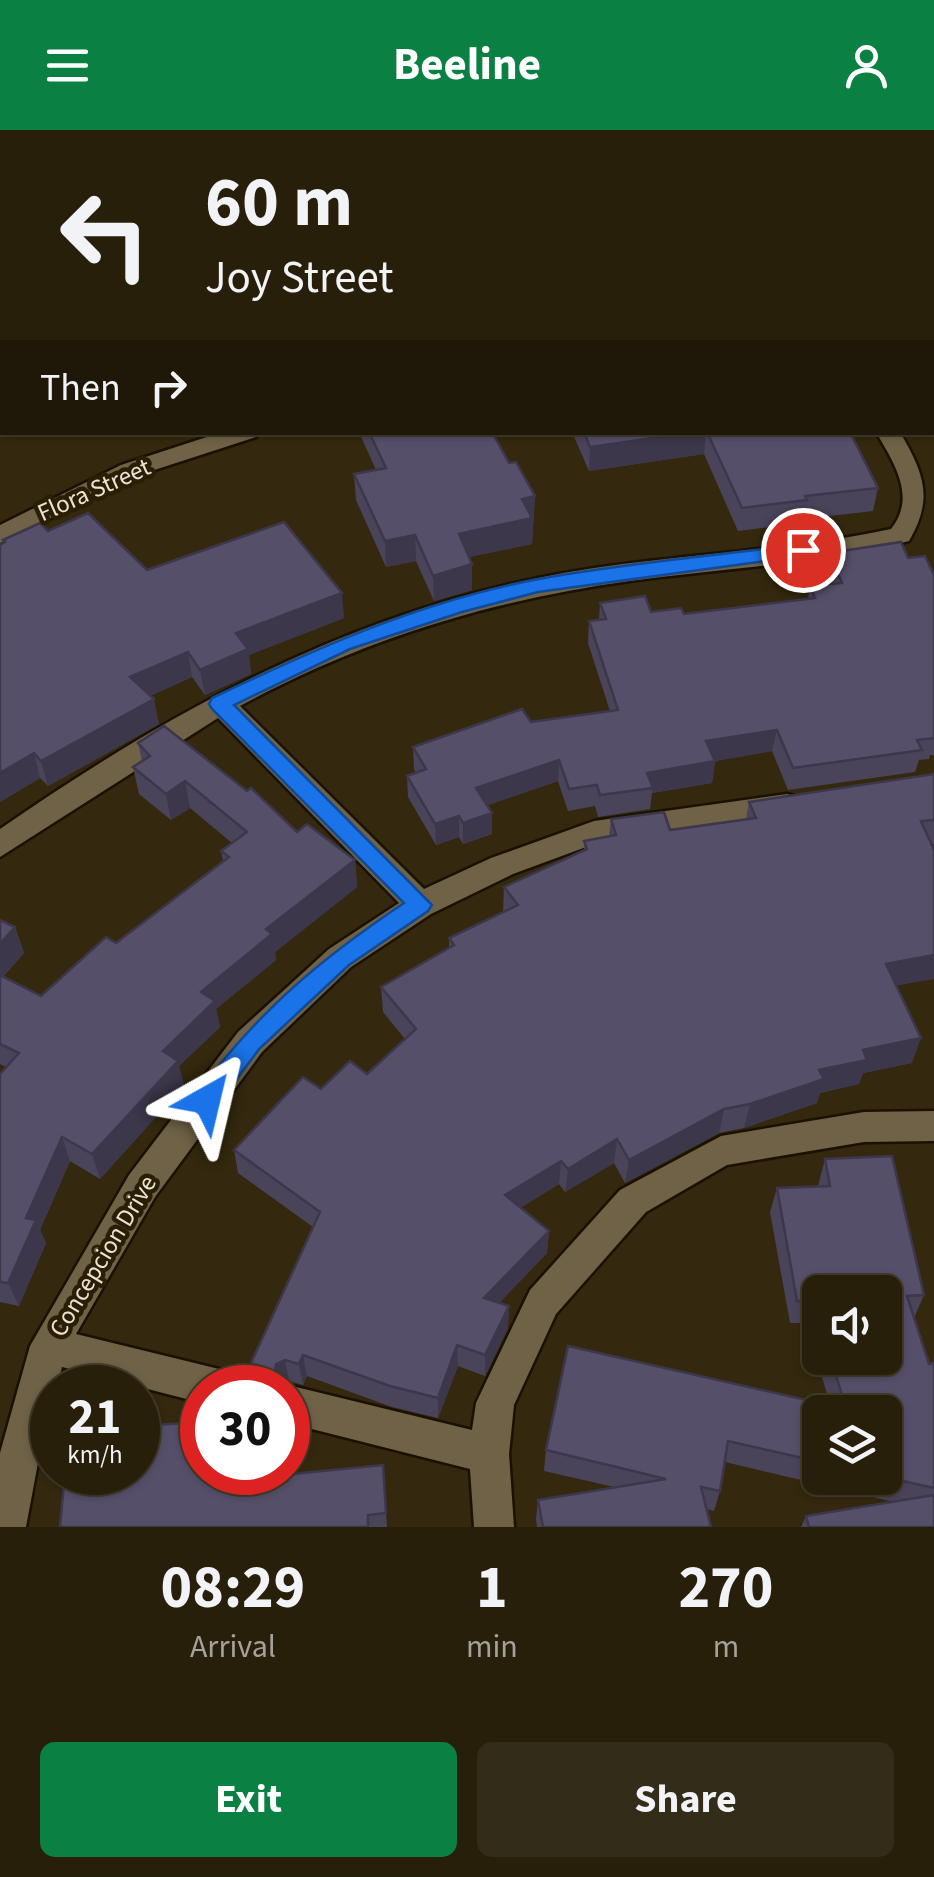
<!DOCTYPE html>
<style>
body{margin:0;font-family:"Source Sans 3",sans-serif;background:#332c18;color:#f1f3f6;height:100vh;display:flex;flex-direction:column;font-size:38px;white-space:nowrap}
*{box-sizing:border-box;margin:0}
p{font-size:32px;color:#a4a29c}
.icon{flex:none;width:55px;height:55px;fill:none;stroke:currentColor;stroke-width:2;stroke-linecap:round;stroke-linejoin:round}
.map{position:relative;height:1397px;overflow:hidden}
.side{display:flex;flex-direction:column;background:#271f0a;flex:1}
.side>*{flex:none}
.hud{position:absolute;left:0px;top:0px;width:935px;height:305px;box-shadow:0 2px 8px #0004,0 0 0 2px #433d2b;background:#271f0a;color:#f1f3f6;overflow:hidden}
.fabs{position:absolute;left:802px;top:1145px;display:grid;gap:20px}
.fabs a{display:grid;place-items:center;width:100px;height:100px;border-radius:15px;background:#271f0a;box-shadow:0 2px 8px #0004,0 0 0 2px #433d2b;font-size:50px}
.speed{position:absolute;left:30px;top:1235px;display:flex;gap:20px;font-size:50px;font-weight:700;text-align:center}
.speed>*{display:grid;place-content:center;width:130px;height:130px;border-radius:50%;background:#271f0a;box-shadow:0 2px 8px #0004,0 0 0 2px #433d2b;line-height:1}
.speed small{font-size:25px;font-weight:400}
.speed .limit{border:15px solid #d22;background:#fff;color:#111}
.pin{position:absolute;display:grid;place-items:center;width:85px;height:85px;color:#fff;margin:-42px;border:5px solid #fff;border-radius:50%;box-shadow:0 2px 10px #0007}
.me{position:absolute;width:110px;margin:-55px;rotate:37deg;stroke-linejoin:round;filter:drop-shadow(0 0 8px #0008)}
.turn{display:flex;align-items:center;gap:35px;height:210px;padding:0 40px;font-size:45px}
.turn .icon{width:130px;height:130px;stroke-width:2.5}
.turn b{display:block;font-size:70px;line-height:85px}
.then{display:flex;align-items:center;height:95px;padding:0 40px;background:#0003;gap:20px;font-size:38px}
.eta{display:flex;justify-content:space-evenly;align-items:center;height:170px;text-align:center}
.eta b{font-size:60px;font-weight:700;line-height:70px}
.button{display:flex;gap:20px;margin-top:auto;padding:20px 40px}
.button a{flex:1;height:115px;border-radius:15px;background:#0b8043;color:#fff;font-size:40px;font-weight:700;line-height:115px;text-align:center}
.button a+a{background:#332c18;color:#f1f3f6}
header{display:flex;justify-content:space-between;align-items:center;height:130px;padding:0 40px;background:#0b8043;color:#fff;font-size:45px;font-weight:700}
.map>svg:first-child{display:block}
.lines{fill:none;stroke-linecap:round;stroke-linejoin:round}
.street-casing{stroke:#1b1100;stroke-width:5}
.street{fill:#6f6247;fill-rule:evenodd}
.wall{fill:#4a445b;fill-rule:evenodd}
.shaded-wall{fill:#3c374a}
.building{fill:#564f6a;stroke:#3c374a;stroke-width:2.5}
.route{fill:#1a73e8;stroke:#114b97;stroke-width:2.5}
.labels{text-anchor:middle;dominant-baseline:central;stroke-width:9;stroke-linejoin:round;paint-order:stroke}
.street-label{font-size:25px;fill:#ebe4d5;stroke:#2a1f05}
</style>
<header><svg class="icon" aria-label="menu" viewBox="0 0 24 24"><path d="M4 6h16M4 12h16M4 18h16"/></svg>Beeline<svg class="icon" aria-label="person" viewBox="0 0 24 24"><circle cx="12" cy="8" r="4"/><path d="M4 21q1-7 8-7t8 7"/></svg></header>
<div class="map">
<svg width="934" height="1397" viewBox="0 0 934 1397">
<rect width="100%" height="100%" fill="#34290e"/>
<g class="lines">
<g class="street-casing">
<g id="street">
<path d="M0,25L2,26V41L0,40Z"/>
<path d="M934,63V76H932V63Z"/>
<path d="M222,302H260L256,307L139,345L0,413V395L121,335Z"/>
<path d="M876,302H900C924,344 934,368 909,411C819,435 722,438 630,451C491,470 363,509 240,576L424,759L491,728L594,691L787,664L797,667L802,675L797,683L787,686L597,713L513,744L431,784L351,837L262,922L155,1067L76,1204L219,1239L233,1245L238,1258H202V1273L62,1237L57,1258H52L26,1397H0V1323L30,1216L129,1045L238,902L329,819L399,773L218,588L0,727V699C166,584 338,489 538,448C655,424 775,424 891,399C917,367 894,333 876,302Z"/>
<path d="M934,981V1011L864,1012L727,1035L646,1082L556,1184L514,1275L509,1324L514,1397H474L470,1339L288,1293V1258H282L288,1255L472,1300L476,1273L530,1160L620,1060L721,1006L864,982Z"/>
</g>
</g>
<use href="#street" class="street"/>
</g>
<g class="wall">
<path d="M369,0H934V60L932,59V2H371Z"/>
<path d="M932,111H934V303L924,304L923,302H932Z"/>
<path d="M359,302H492L509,333L535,366L532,414L469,427L472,434V460L434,471L416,431L386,437L356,370L354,344L376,340Z"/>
<path d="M572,302H850L878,358L873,381L804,389L803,393L738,401L704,324L589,341Z"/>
<path d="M48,401L147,440L344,488L249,525L251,544L205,565L192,547L150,566L159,594L48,656L40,648L0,672V415L4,413L3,410Z"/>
<path d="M829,423L908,428L934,445V625H930L929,629L919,630L915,642L788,660L772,621L715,631L712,653L652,663L650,679L598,687L595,676L568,681L558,651L488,675L492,683V704L463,714L459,707L436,715L408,667L407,646L416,643L414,639L413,617L531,592L610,581L588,513L589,491L599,490L600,473L651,482L684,484L808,469L810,456L829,454L825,445Z"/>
<path d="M138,613L297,702L355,730L357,757L275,822L276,830L216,879L220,897L179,936L184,956L100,1049L70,1031L40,1100L46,1113L19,1176L0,1172V944L6,937L0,934V790L15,797L24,823L3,847L41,866L116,813L223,731L221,721L232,713L190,678L171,690L139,664L133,637L142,631Z"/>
<path d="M934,644V714L932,715L896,856L912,933L863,943L859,954L820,963L817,973L744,998L719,1003L625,1053L614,1033L565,1062L559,1054L520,1078L549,1101L547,1123L499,1173L509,1176L508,1198L485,1246L458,1236L438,1288L392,1277L307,1246L303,1255L289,1251L282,1254L283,1258H266L256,1254L251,1233L313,1097L238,1043L234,1020L321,959L367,944L405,909L383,882L381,857L449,818V808L503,782L504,757L584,720V711L609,706L611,689L670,700L746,689L749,672Z"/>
<path d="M825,1029L924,1165L914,1188L929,1234L934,1233V1397H801L806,1386L894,1372L725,1332L720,1361L714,1381L707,1379L711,1397H537L536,1389L538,1370L614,1357L544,1341L546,1320L830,1275L807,1193H790L770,1082L777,1058L818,1056ZM820,1162L885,1228H820ZM820,1282L885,1348H820Z"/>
<path d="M383,1335L387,1397H60L202,1342H274V1345Z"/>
</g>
<g class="shaded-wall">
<path d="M530,0H549V2H516Z"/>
<path d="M695,302H706L704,324L589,341L590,317Z"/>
<path d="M535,366L532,414L459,429V404L522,369Z"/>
<path d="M415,405L416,431L386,437L385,411Z"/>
<path d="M472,434V460L434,471L433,446Z"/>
<path d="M342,463L344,488L249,525L251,544L205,565L200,540L236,503Z"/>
<path d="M188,522L192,547L136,572L130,547Z"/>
<path d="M154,569L159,594L48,656L41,631Z"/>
<path d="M777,600L772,621L703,633L706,611Z"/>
<path d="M34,623L40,648L0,672V643Z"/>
<path d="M559,630L558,651L476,679V658Z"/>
<path d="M715,631L712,653L652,663L653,658L647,643Z"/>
<path d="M185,651L190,678L171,690L166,664Z"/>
<path d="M492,683V704L463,714V693Z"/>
<path d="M459,686V707L436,715L435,694Z"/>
<path d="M355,730L357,757L275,822L276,830L216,879L220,897L179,936L184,956L100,1049L92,1024L163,921L201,862L266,799Z"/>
<path d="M15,797L24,823L0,850V814Z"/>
<path d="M934,825V849L878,859L886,834Z"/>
<path d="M921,908L912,933L863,943L859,954L820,963L817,973L744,998L750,974L863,920Z"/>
<path d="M724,979L719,1003L625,1053L629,1030Z"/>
<path d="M62,1007L70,1031L40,1100L46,1113L19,1176L8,1153L26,1088Z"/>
<path d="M617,1009L614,1033L565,1062L568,1039Z"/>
<path d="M561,1031L559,1054L504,1088L505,1065Z"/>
<path d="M549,1101L547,1123L483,1190L484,1168Z"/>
<path d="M509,1176L508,1198L485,1246V1225Z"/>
<path d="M457,1215L458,1236L438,1288V1268Z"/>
<path d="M303,1225L307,1246L303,1255L299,1234Z"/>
<path d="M285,1230L289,1251L282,1254L280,1243L275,1241L276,1234Z"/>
</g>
<g class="building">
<path d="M98,0H117L119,2H88Z"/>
<path d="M382,0H530L516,2H384Z"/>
<path d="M551,0H934V46L932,49V2H552Z"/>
<rect x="932" y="111" width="2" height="173"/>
<path d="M369,302H492L509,333L516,332L535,366L522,369L532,388L459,404L472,434L433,446L415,405L385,411L354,344L386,338Z"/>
<path d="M584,302H695L590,317Z"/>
<path d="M707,302H850L878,358L805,366L807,370L742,378Z"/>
<path d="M88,383L147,440L284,392L342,463L236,503L248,519L200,540L188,522L130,547L154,569L41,631L34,623L0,643V415L5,412L3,410L40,393L48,401Z"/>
<path d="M901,412L908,428L925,426L934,445V608L917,610L922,620L793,638L777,600L706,611L715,631L647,643L653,658L600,665L597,655L569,659L559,630L476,658L492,683L463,693L459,686L435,694L407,646L426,639L413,617L522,579L531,592L618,580L589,491L606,489L600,473L645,466L651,482L681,478L684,484L815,468L810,456L842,453L829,423Z"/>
<path d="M164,596L247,661L251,658L297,702L307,694L355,730L266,799L272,804L201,862L215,871L163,921L178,931L92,1024L62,1007L26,1088L36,1090L8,1153L0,1152V944L19,923L0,914V845L41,866L106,807L116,813L229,727L221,721L247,702L185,651L166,664L133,637L150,626L138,613Z"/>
<path d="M934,644V690L921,691L934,720V825L886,834L921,908L863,920L867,930L819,940L824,949L750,974L724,979L629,1030L617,1009L568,1039L561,1031L505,1065L549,1101L484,1168L509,1176L485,1225L457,1215L438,1268L390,1256L303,1225L299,1234L285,1230L276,1234L275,1240L280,1243L251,1233L320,1082L234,1020L303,947L321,959L350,931L367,944L416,899L381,857L454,815L449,808L518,775L504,757L587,719L584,711L616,705L611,689L664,682L670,700L756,688L749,672Z"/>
<path d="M0,790L15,797L0,814Z"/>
<path d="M892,1026L924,1165L907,1166L929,1234L934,1233V1358L885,1347V1282H820V1332L728,1311L720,1361L701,1357L711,1397H543L538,1370L666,1349L546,1320L568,1216L846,1279L831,1228H885V1162H820V1188L815,1170L797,1171L777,1058L830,1056L825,1029Z"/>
<path d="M202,1292V1342H271V1346L383,1335L386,1383L368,1385V1397H60L65,1342H138V1296Z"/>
<path d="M934,1365V1397H809L806,1386Z"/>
</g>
<path class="route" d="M803,414L810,416V425L538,462L462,482L350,519L234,575L432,775L428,781L349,835L259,919L216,977L207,981L198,977L194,970L198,962C260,880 319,830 404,773L212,579L209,574L212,568C317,518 424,470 539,449C626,433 715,426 803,414Z"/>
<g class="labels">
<g class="street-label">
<text transform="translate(94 360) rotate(-24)">Flora Street</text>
<text transform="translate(103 1126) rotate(-59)">Concepcion Drive</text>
</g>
</g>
</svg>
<div class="fabs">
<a><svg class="icon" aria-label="sound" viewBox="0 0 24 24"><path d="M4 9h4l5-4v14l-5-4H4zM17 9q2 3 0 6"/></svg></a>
<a><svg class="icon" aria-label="layers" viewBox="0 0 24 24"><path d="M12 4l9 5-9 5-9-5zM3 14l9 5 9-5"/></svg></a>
</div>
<div class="speed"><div>21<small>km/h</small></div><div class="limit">30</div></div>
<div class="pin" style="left:803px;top:420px;background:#d93025"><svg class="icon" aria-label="arrive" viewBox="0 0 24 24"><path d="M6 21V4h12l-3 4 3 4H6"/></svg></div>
<svg class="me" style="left:207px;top:970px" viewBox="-20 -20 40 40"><path d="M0-17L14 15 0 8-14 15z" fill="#1a73e8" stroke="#fff" stroke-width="4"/></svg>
<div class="hud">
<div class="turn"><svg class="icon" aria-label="left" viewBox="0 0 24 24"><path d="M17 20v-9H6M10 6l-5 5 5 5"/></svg><div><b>60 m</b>Joy Street</div></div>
<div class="then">Then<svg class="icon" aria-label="right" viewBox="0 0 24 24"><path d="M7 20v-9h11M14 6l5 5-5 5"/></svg></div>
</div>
</div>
<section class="side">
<div class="eta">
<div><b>08:29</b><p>Arrival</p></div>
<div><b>1</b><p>min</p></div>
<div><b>270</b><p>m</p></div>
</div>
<div class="button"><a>Exit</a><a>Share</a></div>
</section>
